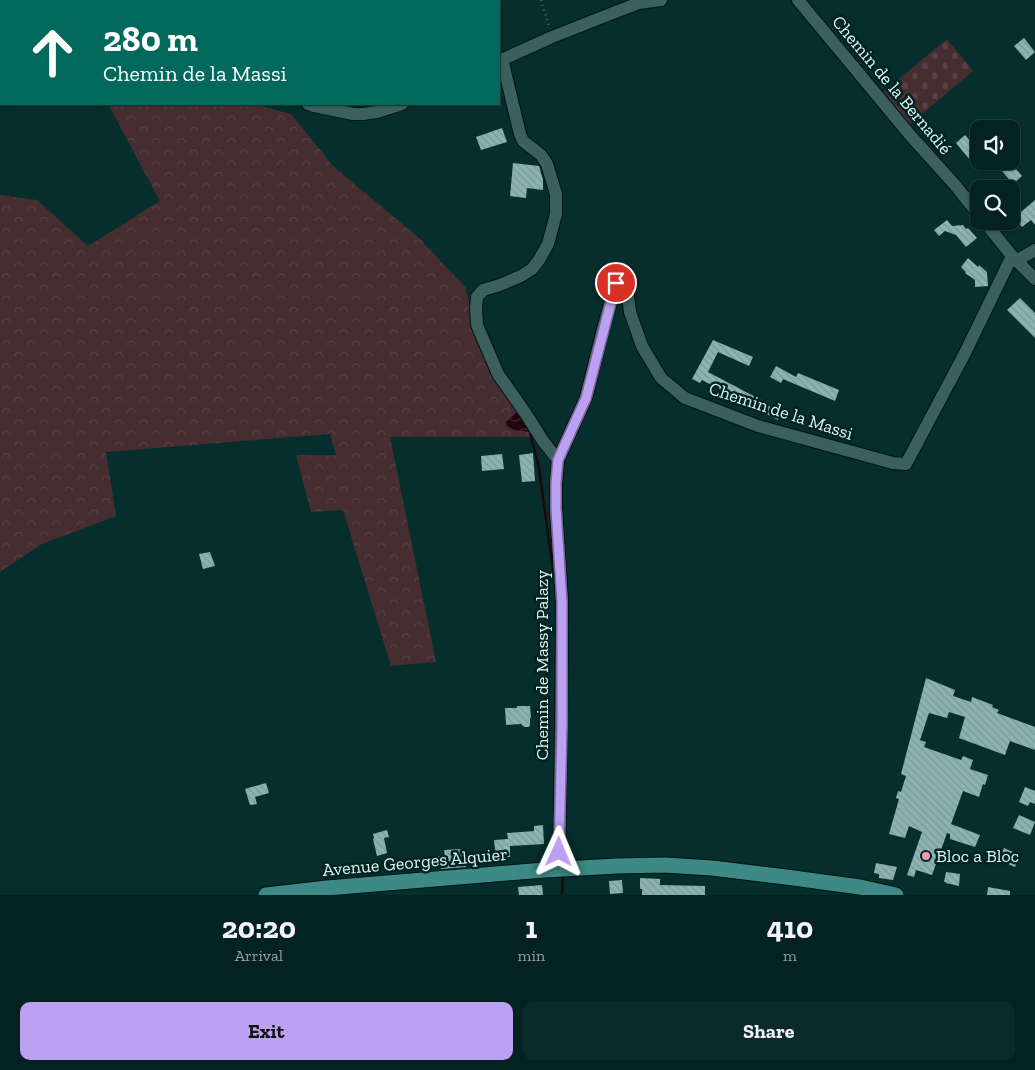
<!DOCTYPE html>
<meta charset="utf-8">
<style>
body{margin:0;font-family:"Zilla Slab",serif;background:#0d2a2a;color:#f1f3f6;height:100vh;display:flex;flex-direction:column;font-size:19px;white-space:nowrap}
*{box-sizing:border-box;margin:0}
p{font-size:16px;color:#97a4a5}
.icon{flex:none;width:28px;height:28px;fill:none;stroke:currentColor;stroke-width:2;stroke-linecap:round;stroke-linejoin:round}
.map{position:relative;height:895px;overflow:hidden}
.panel{display:flex;flex-direction:column;background:#042221;flex:1}
.panel>*{flex:none}
.top-card{position:absolute;left:0px;top:0px;width:500px;height:105px;box-shadow:0 1px 4px #0004,0 0 0 1px #253f3f;background:#00695c;color:#fff;overflow:hidden}
.tools{position:absolute;left:970px;top:120px;display:grid;gap:10px}
.tools a{display:grid;place-items:center;width:50px;height:50px;border-radius:10px;background:#042221;box-shadow:0 1px 4px #0004,0 0 0 1px #253f3f;font-size:25px}
.pin{position:absolute;display:grid;place-items:center;width:42px;height:42px;color:#fff;margin:-21px;border:2px solid #fff;border-radius:50%;box-shadow:0 1px 5px #0007}
.me{position:absolute;width:55px;margin:-28px;rotate:1deg;stroke-linejoin:round;filter:drop-shadow(0 0 4px #0008)}
.turn{display:flex;align-items:center;gap:18px;height:105px;padding:0 20px;font-size:22px}
.turn .icon{width:65px;height:65px;stroke-width:2.5}
.turn b{display:block;font-size:35px;line-height:42px}
.eta{display:flex;justify-content:space-evenly;align-items:center;height:85px;text-align:center}
.eta b{font-size:30px;font-weight:700;line-height:35px}
.action{display:flex;gap:10px;margin-top:auto;padding:10px 20px}
.action a{flex:1;height:58px;border-radius:10px;background:#bca0f2;color:#111;font-size:20px;font-weight:700;line-height:58px;text-align:center}
.action a+a{background:#0d2a2a;color:#f1f3f6}
.map>svg:first-child{display:block}
.forest{fill:url(#forest-crowns)}
.cemetery{fill:url(#cemetery-stones)}
.water{fill:url(#water-waves)}
.lines{fill:none;stroke-linecap:round;stroke-linejoin:round}
.stream{stroke:#1f070c;stroke-width:2.5}
.building{fill:url(#building-back-hatch)}
.minor-casing{stroke:#001513;stroke-width:14}
.major-casing{stroke:#001513;stroke-width:17}
.path{stroke:#557674;stroke-width:2;stroke-dasharray:1 4;stroke-linecap:butt}
.minor{stroke:#3b605d;stroke-width:12}
.major{stroke:#3c8985;stroke-width:15}
.route-casing{stroke:#7a689d;stroke-width:12}
.route{stroke:#bca0f2;stroke-width:9}
.poi-dot{fill:#f39aa8;stroke:#002422;stroke-width:2}
.labels{text-anchor:middle;dominant-baseline:central;stroke-width:5;stroke-linejoin:round;paint-order:stroke}
.street-label{font-size:18px;fill:#e0f4f3;stroke:#002422}
.poi-label{font-size:18px;fill:#e0f4f3;stroke:#002422;text-anchor:start}
</style>
<div class="map">
<svg width="1035" height="895" viewBox="0 0 1035 895">
<defs>
<pattern id="forest-crowns" width="20" height="18" patternUnits="userSpaceOnUse" patternTransform="scale(1.25)"><rect width="20" height="18" fill="#452d30"/><path d="M2 6a3 3 0 1 1 6 0M12 15a3 3 0 1 1 6 0" fill="none" stroke="#574244"/></pattern>
<pattern id="cemetery-stones" width="16" height="16" patternUnits="userSpaceOnUse" patternTransform="scale(1.25)"><rect width="16" height="16" fill="#452d30"/><path d="M2 7V4a2 2 0 0 1 4 0v3zM10 15v-3a2 2 0 0 1 4 0v3z" fill="#574244"/></pattern>
<pattern id="water-waves" width="16" height="10" patternUnits="userSpaceOnUse" patternTransform="scale(1.25)"><rect width="16" height="10" fill="#1f070c"/><path d="M0 5q4-4 8 0t8 0" fill="none" stroke="#3f2c30"/></pattern>
<pattern id="building-back-hatch" width="6" height="6" patternUnits="userSpaceOnUse" patternTransform="scale(1.25)"><rect width="6" height="6" fill="#8db3b0"/><path d="M-1 5l2 2M0 0l6 6M5-1l2 2" fill="none" stroke="#7a9896"/></pattern>
</defs>
<rect width="100%" height="100%" fill="#062e2c"/>
<path class="forest" d="M108,104H253L291,114L334,167L419,238L465,287L486,361L535,437H390L436,662L391,666L343,510L311,512L296,455H336L330,434L106,452L116,516L42,544L0,572V195L37,200L88,246L160,201Z"/>
<path class="cemetery" d="M947,39L973,71L909,125L882,93Z"/>
<path class="water" d="M519,410L530,432L514,430L507,426L506,422Z"/>
<g class="lines">
<g class="stream">
<path d="M530,432L539,468L555,585"/>
<path d="M562,895L563,878"/>
</g>
</g>
<g class="building">
<path d="M1024,38L1035,52L1026,60L1014,46Z"/>
<path d="M502,128L507,142L481,150L476,137Z"/>
<path d="M965,135L979,151V153L970,160L956,143Z"/>
<path d="M1002,161H1009L1022,176L1013,184L997,165Z"/>
<path d="M513,163L539,166L543,180V190L527,188L526,198L510,196Z"/>
<path d="M1035,200V225L1031,220L1022,227L1015,217Z"/>
<path d="M947,220L952,226L963,225L966,229L968,228L977,238L966,247L956,235L945,231L939,236L934,230Z"/>
<path d="M968,258L978,267L979,265L987,272L988,286L975,287V280L965,273L966,272L961,267Z"/>
<path d="M1020,298L1035,313V338L1007,310Z"/>
<path d="M713,340L753,357L749,366L718,352L708,372L767,403L766,404L782,414L778,420L702,380L700,383L692,379Z"/>
<path d="M776,366L796,377L798,373L839,390L835,401L783,379L781,383L770,377Z"/>
<path d="M533,453L535,481L522,482L519,455Z"/>
<path d="M502,454L504,469L482,471L481,456Z"/>
<path d="M210,552L215,566L203,569L199,554Z"/>
<path d="M926,678L955,690L953,696L971,702L972,697L993,705L992,707L999,710L997,713L1035,727V750L1010,741L1005,755L959,738L965,717L949,712L947,718L929,713L920,740L926,742L924,747L961,760L963,756L973,760L970,769L988,775L985,785L983,784L979,797L963,791L951,824L980,835L975,847L950,839V834L947,833L932,875L916,870L914,877L907,875L922,832L909,826L905,838L889,834L899,799L896,798L898,791L901,792L906,776L901,774Z"/>
<path d="M517,706H530L531,718H530V726L528,727H524L521,724L506,725L505,708H517Z"/>
<path d="M266,783L269,793L255,797L257,804L250,805L245,789Z"/>
<path d="M1025,787L1035,791V804L1030,802L1028,806L1019,802Z"/>
<path d="M1019,815L1035,822L1030,835L1013,828Z"/>
<path d="M543,825L544,844L510,846V857L496,858L494,840L508,839L507,833L534,831V826Z"/>
<path d="M387,830L389,837L384,838L387,853L377,856L373,839L374,838L373,834Z"/>
<path d="M1004,848L1020,855L1015,867L999,860Z"/>
<path d="M462,849L466,867L441,869L438,856H445L444,850Z"/>
<path d="M876,863L897,867L893,880L879,878V874L874,873Z"/>
<path d="M946,872L960,874L959,886L946,883V882H944Z"/>
<path d="M640,878L660,879V885L705,886V895H642V889H640Z"/>
<path d="M622,880L623,893L610,894L609,881Z"/>
<path d="M542,885L543,895H519L518,887Z"/>
<path d="M988,887L1010,891V895H987Z"/>
</g>
<g class="lines">
<g class="minor-casing">
<g id="minor">
<path d="M212,0V1"/>
<path d="M798,0L910,135L955,185L979,215"/>
<path d="M390,1L392,0"/>
<path d="M502,59L520,134L523,141L541,155L547,164L556,194V214L548,244L539,260L532,269L521,276L500,285L483,290L477,297L476,308L477,325L498,374L526,414L543,441L558,460"/>
<path d="M499,61L552,37L618,11L639,3L661,0"/>
<path d="M308,104L314,106L353,114H363L377,112L402,104"/>
<path d="M984,221L1012,256L1035,279"/>
<path d="M1016,261L1035,250"/>
<path d="M559,870L561,725L562,602L556,509V483L558,460L586,398L603,329L616,283L626,280L630,312L642,346L661,378L685,398L758,426L893,463L906,464L965,353L1012,256"/>
</g>
</g>
<g class="major-casing">
<path id="major" d="M266,895L327,888L544,870L617,866L665,865L712,868L786,877L860,887L896,895"/>
</g>
<path class="path" d="M541,0L549,26"/>
<use href="#minor" class="minor"/>
<use href="#major" class="major"/>
</g>
<g class="lines">
<g class="route-casing">
<path id="route" d="M559,852L562,725V602L556,509V483L558,460L586,398L616,283"/>
</g>
<use href="#route" class="route"/>
</g>
<circle class="poi-dot" cx="926" cy="856" r="5"/>
<g class="labels">
<g class="street-label">
<text transform="translate(892 85) rotate(50)">Chemin de la Bernadié</text>
<text transform="translate(781 411) rotate(18)">Chemin de la Massi</text>
<text transform="translate(542 665) rotate(-90)">Chemin de Massy Palazy</text>
<text transform="translate(415 862) rotate(-5)">Avenue Georges Alquier</text>
</g>
<g class="poi-label">
<text x="936" y="856">Bloc a Bloc</text>
</g>
</g>
</svg>
<div class="tools">
<a><svg class="icon" aria-label="sound" viewBox="0 0 24 24"><path d="M4 9h4l5-4v14l-5-4H4zM17 9q2 3 0 6"/></svg></a>
<a><svg class="icon" aria-label="search" viewBox="0 0 24 24"><circle cx="10" cy="10" r="6"/><path d="M15 15l6 6"/></svg></a>
</div>
<div class="pin" style="left:616px;top:283px;background:#d93025"><svg class="icon" aria-label="arrive" viewBox="0 0 24 24"><path d="M6 21V4h12l-3 4 3 4H6"/></svg></div>
<svg class="me" style="left:559px;top:852px" viewBox="-20 -20 40 40"><path d="M0-17L14 15 0 8-14 15z" fill="#bca0f2" stroke="#fff" stroke-width="4"/></svg>
<div class="top-card">
<div class="turn"><svg class="icon" aria-label="ahead" viewBox="0 0 24 24"><path d="M12 20V5M6 11l6-6 6 6"/></svg><div><b>280 m</b>Chemin de la Massi</div></div>
</div>
</div>
<section class="panel">
<div class="eta">
<div><b>20:20</b><p>Arrival</p></div>
<div><b>1</b><p>min</p></div>
<div><b>410</b><p>m</p></div>
</div>
<div class="action"><a>Exit</a><a>Share</a></div>
</section>
